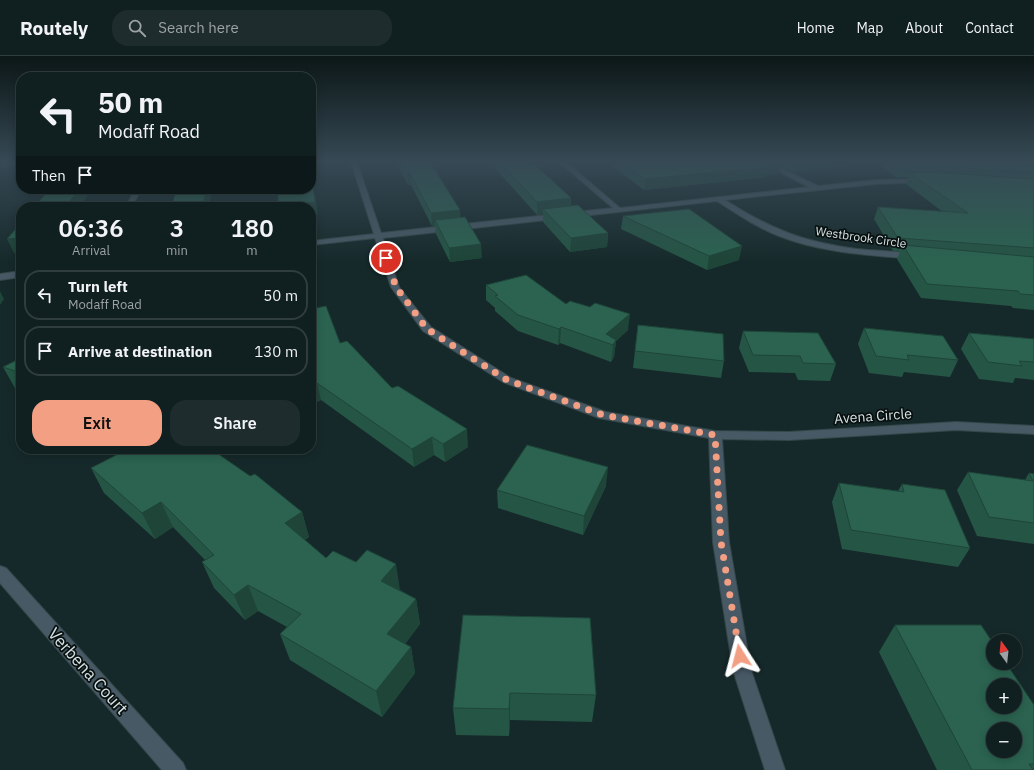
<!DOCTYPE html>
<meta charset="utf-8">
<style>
body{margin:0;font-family:"IBM Plex Sans",sans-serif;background:#1e2c2d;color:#f1f3f6;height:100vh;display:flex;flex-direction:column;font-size:15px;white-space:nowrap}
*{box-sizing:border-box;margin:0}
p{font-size:13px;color:#9ca2a5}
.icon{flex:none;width:22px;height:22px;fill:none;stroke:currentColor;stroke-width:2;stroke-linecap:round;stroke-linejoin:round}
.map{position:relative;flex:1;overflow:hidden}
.sheet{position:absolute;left:16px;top:146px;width:300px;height:252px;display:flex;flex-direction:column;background:#101f20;border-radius:16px;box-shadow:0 2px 10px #0003,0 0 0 1px #303d3e}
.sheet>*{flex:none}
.guide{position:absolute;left:16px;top:16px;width:300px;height:122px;border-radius:16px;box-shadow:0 2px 10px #0003,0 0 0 1px #303d3e;background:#101f20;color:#f1f3f6;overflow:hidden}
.needle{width:26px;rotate:345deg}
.fabs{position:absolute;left:986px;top:578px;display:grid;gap:8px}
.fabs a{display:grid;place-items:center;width:36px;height:36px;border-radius:50%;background:#101f20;box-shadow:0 2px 10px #0003,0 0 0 1px #303d3e;font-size:20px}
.pin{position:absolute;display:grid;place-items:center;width:34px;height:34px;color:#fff;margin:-17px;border:2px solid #fff;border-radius:50%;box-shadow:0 1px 4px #0007}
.me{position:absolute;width:44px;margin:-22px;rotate:351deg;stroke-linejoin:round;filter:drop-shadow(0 0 3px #0008)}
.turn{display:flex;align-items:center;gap:14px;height:84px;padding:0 16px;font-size:18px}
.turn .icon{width:52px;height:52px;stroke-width:2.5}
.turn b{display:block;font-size:28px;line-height:34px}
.then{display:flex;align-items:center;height:38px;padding:0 16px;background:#0003;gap:8px;font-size:15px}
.eta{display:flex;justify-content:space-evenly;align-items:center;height:68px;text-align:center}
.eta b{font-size:24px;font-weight:600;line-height:28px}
.primary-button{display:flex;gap:8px;margin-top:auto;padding:8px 16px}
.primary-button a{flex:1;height:46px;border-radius:16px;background:#f39f84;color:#111;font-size:16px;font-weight:600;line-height:46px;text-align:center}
.primary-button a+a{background:#1e2c2d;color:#f1f3f6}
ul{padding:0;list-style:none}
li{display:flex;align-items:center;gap:12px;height:50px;margin:0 8px 6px;padding:0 8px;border:2px solid #303d3e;border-radius:16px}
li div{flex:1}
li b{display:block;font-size:15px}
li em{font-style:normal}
header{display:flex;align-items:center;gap:24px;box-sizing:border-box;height:56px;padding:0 20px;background:#101f20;border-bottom:1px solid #303d3e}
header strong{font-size:19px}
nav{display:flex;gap:22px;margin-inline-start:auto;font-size:14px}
.search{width:280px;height:36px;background:#1e2c2d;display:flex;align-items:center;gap:10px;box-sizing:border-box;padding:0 14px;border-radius:16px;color:#9ca2a5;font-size:15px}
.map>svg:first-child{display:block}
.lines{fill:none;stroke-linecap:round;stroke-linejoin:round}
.street-casing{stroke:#354748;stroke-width:2}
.street{fill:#475965;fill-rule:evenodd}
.wall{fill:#255545}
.shaded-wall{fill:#1e4538}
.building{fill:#2b6350;stroke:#1e4538;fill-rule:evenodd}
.route{stroke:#f39f84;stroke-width:7;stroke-dasharray:0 12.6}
.labels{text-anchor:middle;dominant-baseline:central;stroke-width:3.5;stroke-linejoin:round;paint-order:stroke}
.far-street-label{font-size:12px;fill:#d7e2e3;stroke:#081010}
.street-label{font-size:14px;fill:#d7e2e3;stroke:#081010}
.near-street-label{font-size:17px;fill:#d7e2e3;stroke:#081010}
</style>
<header>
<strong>Routely</strong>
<div class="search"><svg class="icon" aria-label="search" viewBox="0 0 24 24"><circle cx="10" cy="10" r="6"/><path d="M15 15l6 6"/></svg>Search here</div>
<nav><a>Home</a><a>Map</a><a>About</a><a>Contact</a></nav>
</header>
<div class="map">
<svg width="1034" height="714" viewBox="0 0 1034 714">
<rect width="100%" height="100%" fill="#16292a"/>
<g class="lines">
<g class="street-casing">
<g id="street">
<path d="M351,106H357L381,177L613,152L559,106H566L620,152L809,131L760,106H768L818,130L876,124L925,123L926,124L923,126L876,128L725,144C771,173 802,186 857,193C877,195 898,195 918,199V203H915C869,199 822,197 779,180C756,171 737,158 717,145L383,182L399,231L431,271L511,322L606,356L715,375L789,376L956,366L1034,370V378L956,374L789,384L722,383L729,486L751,614L785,714H765L733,614L713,486L709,382L599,362L503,326L423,275L391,231L375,182L311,189V185L374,178Z"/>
<path d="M135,133H141L132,151H126Z"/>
<path d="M21,215V221L0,224V218Z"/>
<path d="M0,510L6,512L183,707L186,714H162L0,527Z"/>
</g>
</g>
<use href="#street" class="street"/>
</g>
<g class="wall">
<rect x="0" y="106" width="21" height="5"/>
<path d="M396,106H434V113L482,202L450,206L436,178L435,170H432L411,129H408Z"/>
<path d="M487,106H532L571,142V150L608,177L607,191L570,196L543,166V158L537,159L495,112H492Z"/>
<path d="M607,106H846L844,111L793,116L781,110L779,117L766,119V121L644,134Z"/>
<path d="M876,106H1034V254L1013,252L1011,250L921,242L897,203L900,196L893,195L874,163L878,151L943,156L906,128L908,121L897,122Z"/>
<path d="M623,160L739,204L707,214L621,173Z"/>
<path d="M486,229L566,248L590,251L628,274L616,285L614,301L611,306L560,287L558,289L518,275L495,255V252L486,244Z"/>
<path d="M311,237L316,252L340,287L392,332L468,391L445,406L434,399L414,411L321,344L315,347L311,342Z"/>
<path d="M638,269L724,305L721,322L633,312Z"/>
<path d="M864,272L958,304L950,321L904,316L902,321L869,317L858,288Z"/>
<path d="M743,275L836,308L830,325L798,324L795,317L749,316L739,292Z"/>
<path d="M969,277L1034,283V324L1015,322L1013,327L979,323L961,293Z"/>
<path d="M21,302V336L16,334L3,311Z"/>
<path d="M110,393H211L302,456L309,481L305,484L326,502L400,534L416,543L420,568L405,588L411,591L415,617L382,661L290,604L280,578L287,571L258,555L245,564L214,532L202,506L205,504L173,471L155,483L104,437L91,412L117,399Z"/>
<path d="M968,416L1025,424L1029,417L1034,418V488L977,480L957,434Z"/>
<path d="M839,427L898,435L902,428L970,492L958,511L842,493L832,446Z"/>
<path d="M606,430L583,479L498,452L497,434Z"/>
<path d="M590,562L596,639L592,666L510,664L509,680L456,679L453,652Z"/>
<path d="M895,569L1034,649V714H937L879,596Z"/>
</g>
<g class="shaded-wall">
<path d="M430,106H434L435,116Z"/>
<rect x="492" y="106" width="3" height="6"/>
<path d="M795,106H846L844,111L793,116Z"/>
<path d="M782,107L779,117L766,119V121L644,134L645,123Z"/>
<path d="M311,111L318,159H311V151H302L301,149L311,115Z"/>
<path d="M407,117H410L411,129H408Z"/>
<path d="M79,133H92L80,151H66Z"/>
<path d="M207,133H213L208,151H202Z"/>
<path d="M571,142L570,155L543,153V158L537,159V146Z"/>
<path d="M460,154L461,167L435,164V170H432L431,157Z"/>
<path d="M608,177L607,191L570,196L571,182Z"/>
<path d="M21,182V196L14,197L7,183Z"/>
<path d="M481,188L482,202L450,206L449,192Z"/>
<path d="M742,190L739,204L707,214L709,200Z"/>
<path d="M0,235L4,243L0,249Z"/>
<path d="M630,258L628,274L616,285L614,301L611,306L613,289L606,278Z"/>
<path d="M561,271L560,287L558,289L559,273Z"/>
<path d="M317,327L321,344L315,347L311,329Z"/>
<path d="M467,373L468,391L445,406L443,388Z"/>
<path d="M432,381L434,399L414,411L412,393Z"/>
<path d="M608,411L606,430L583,479L584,460Z"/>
<path d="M161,446L173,471L155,483L142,457Z"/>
<path d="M302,456L309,481L293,492L285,467Z"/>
<path d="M396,508L400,534L386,550L381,525Z"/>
<path d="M248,529L258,555L245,564L234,539Z"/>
<path d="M416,543L420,568L392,604L387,578Z"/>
<path d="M411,591L415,617L382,661L376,635Z"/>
<path d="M510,637V664L509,680V653Z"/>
</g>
<g class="building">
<path d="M401,106H430L460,154L431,157L410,117H407Z"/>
<path d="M500,106H532L571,142L537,146Z"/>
<path d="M621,106H779L782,107L764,109L768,111L645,123Z"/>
<path d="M894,106H1034V116L928,110L900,111Z"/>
<path d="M311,115L315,146L306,147V149H301L302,151H278V133H311Z"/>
<path d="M928,116L1034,123V192L898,182L878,151L968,157L910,117Z"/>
<path d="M50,133H79L66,151H34Z"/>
<path d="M177,133H207L202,151H171Z"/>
<path d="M578,149L608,177L571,182L543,153Z"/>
<path d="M689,153L742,190L709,200L623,160Z"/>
<path d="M465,161L481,188L449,192L435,164Z"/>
<path d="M21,167V182L7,183Z"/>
<path d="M903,189L1034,201V239L1020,238L1018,235L927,228Z"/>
<path d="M526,219L566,248L570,245L590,251L595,247L630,258L606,278L616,284L613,289L561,271L559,273L518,259L495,240L498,239L486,229Z"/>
<path d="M311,237L316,252L326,250L340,287L347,285L392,332L398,330L467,373L443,388L432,381L412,393L317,327L311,329Z"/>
<path d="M638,269L723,278L724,305L635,295Z"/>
<path d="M864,272L943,280L958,304L907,299L909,304L876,300Z"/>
<path d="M743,275L818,277L836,308L803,307L800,300L753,299Z"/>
<path d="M969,277L1034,283V306L1019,305L1022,310L988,306Z"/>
<path d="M21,302V317L3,311Z"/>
<path d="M527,389L608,411L584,460L497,434Z"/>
<path d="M128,393H211L250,420L255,418L302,456L285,467L326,502L333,495L356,506L367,494L396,508L381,525L416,543L387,578L411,591L376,635L280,578L301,558L248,529L234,539L202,506L214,499L161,446L142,457L91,412Z"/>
<path d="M968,416L1033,425L1029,417L1034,418V467L989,461Z"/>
<path d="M839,427L904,436L902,428L945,434L970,492L851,474Z"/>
<path d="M463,559L590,562L596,639L510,637L509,653L453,652Z"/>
<path d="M895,569H981L993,587V607H1006L1034,649V708H1029L1033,714H972ZM993,629H1015V651H993ZM993,673H1015V695H993Z"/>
</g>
<linearGradient id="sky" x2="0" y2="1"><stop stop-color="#0c1717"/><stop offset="0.51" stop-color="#364955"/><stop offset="1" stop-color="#364955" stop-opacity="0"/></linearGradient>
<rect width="1034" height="206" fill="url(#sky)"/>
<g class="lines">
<path class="route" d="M386,202L396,231L427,273L507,324L603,359L715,379L721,486L740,600"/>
</g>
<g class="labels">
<g class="far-street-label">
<text transform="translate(861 181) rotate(8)">Westbrook Circle</text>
</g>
<g class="street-label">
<text transform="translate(873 360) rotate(-4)">Avena Circle</text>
</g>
<g class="near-street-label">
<text transform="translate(88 615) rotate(48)">Verbena Court</text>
</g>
</g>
</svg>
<div class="fabs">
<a><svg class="needle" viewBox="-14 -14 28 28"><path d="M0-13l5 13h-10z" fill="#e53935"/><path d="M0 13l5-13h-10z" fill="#9ca2a5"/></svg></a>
<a>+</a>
<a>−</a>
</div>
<div class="pin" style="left:386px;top:202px;background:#d93025"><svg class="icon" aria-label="arrive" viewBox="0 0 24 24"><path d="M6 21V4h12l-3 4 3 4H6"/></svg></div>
<svg class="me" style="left:740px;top:600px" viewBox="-20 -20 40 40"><path d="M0-17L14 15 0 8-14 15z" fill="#f39f84" stroke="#fff" stroke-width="4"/></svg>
<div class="guide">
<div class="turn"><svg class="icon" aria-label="left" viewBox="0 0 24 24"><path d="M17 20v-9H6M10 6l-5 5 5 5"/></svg><div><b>50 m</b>Modaff Road</div></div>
<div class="then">Then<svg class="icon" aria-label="arrive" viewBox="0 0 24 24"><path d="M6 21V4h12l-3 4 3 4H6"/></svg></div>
</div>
<section class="sheet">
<div class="eta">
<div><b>06:36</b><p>Arrival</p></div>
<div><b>3</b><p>min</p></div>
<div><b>180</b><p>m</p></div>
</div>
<ul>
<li><svg class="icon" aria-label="left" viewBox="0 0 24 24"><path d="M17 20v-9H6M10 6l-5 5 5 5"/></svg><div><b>Turn left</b><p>Modaff Road</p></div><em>50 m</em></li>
<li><svg class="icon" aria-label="arrive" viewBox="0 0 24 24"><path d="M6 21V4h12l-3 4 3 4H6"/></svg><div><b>Arrive at destination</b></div><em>130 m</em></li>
</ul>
<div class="primary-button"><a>Exit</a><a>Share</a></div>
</section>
</div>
